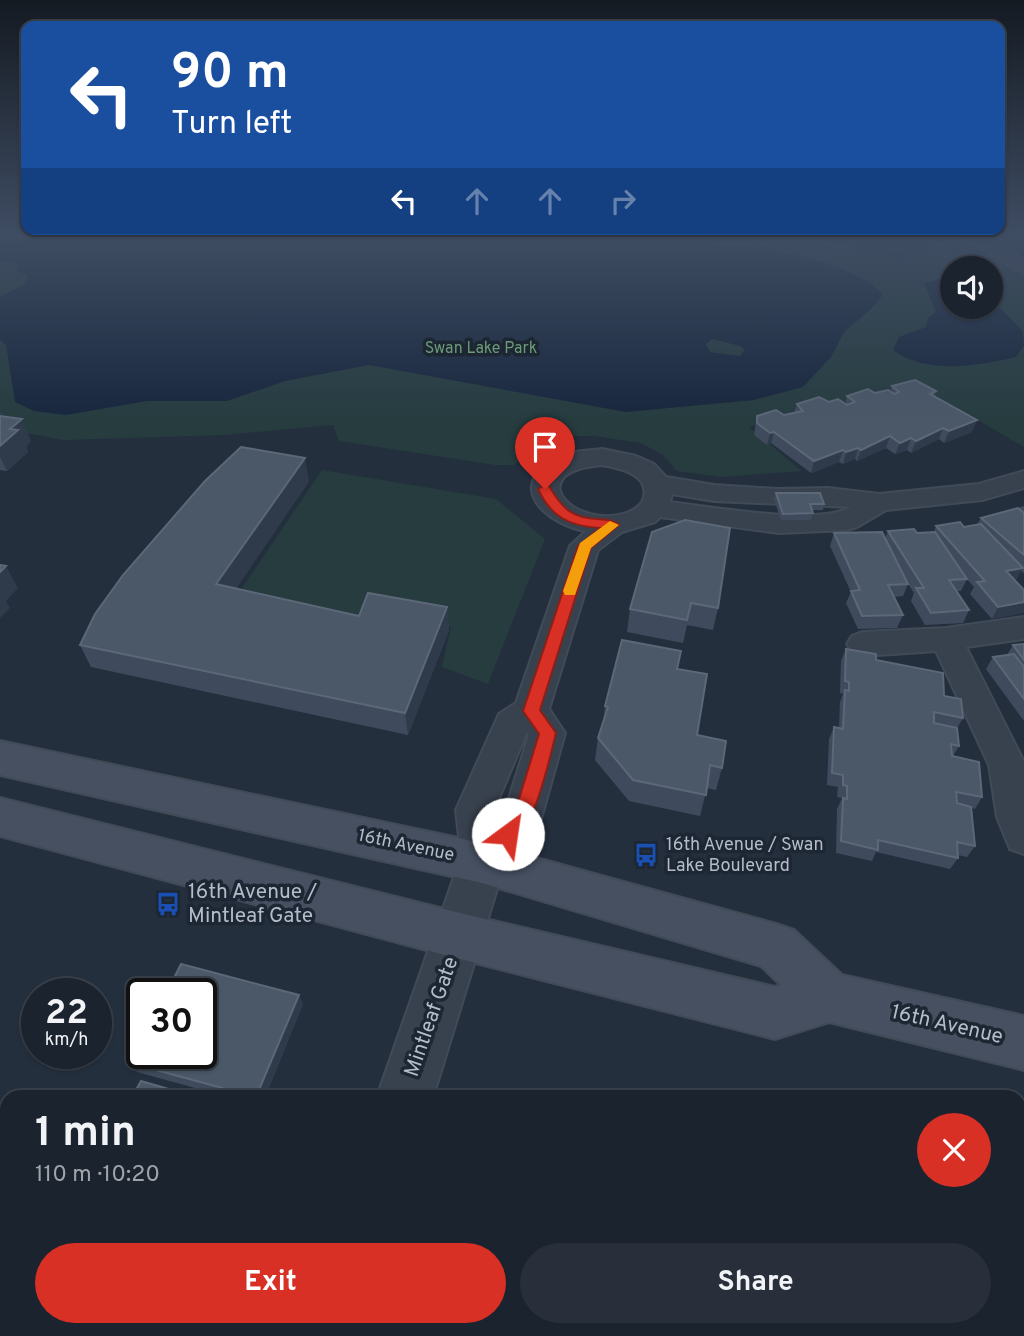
<!DOCTYPE html>
<meta charset="utf-8">
<style>
body{margin:0;font-family:Overpass,sans-serif;background:#282f3a;color:#f1f3f6;height:100vh;display:flex;flex-direction:column;font-size:26px;white-space:nowrap}
*{box-sizing:border-box;margin:0}
p{font-size:23px;color:#a0a4aa}
.icon{flex:none;width:38px;height:38px;fill:none;stroke:currentColor;stroke-width:2;stroke-linecap:round;stroke-linejoin:round}
.map{position:relative;flex:1;overflow:hidden}
.panel{position:absolute;left:0px;top:1090px;width:1026px;height:247px;display:flex;flex-direction:column;background:#1b232e;border-radius:21px 21px 0 0;box-shadow:0 2px 5px #0004,0 0 0 2px #39404a}
.panel>*{flex:none}
.hud{position:absolute;left:21px;top:21px;width:984px;height:214px;border-radius:14px;box-shadow:0 2px 5px #0004,0 0 0 2px #39404a;background:#1a4fa0;color:#fff;overflow:hidden}
.fabs{position:absolute;left:940px;top:256px;display:grid;gap:14px}
.fabs a{display:grid;place-items:center;width:63px;height:63px;border-radius:50%;background:#1b232e;box-shadow:0 2px 5px #0004,0 0 0 2px #39404a;font-size:35px}
.speed{position:absolute;left:21px;top:978px;display:flex;gap:14px;font-size:35px;font-weight:700;text-align:center}
.speed>*{display:grid;place-content:center;width:91px;height:91px;border-radius:50%;background:#1b232e;box-shadow:0 2px 5px #0004,0 0 0 2px #39404a;line-height:1}
.speed small{font-size:18px;font-weight:400}
.speed .limit{border:4px solid #111;border-radius:10px;background:#fff;color:#111}
.pin{position:absolute;display:grid;place-items:center;width:60px;height:60px;color:#fff;margin:-72px -30px;border-radius:50% 50% 50% 0;rotate:-45deg;box-shadow:0 0 7px #0007}
.pin .icon{rotate:45deg}
.me{position:absolute;width:77px;margin:-38px;rotate:31deg;stroke-linejoin:round;filter:drop-shadow(0 0 5px #0008)}
.turn{display:flex;align-items:center;gap:24px;height:147px;padding:0 35px;font-size:32px}
.turn .icon{width:91px;height:91px;stroke-width:2.5}
.turn b{display:block;font-size:49px;line-height:60px}
.lanes{display:flex;align-items:center;height:66px;padding:0 35px;background:#0003;justify-content:center;gap:35px;direction:ltr}
.lanes .off{opacity:.35}
.round{display:grid;place-items:center;flex:none;width:74px;height:74px;border-radius:37px;background:#282f3a}
.head{display:flex;align-items:center;justify-content:space-between;height:119px;padding:0 35px}
h1{font-size:42px;font-weight:700;line-height:52px}
.primary-button{display:flex;gap:14px;margin-top:auto;padding:14px 35px}
.primary-button a{flex:1;height:80px;border-radius:42px;background:#d93025;color:#fff;font-size:28px;font-weight:700;line-height:80px;text-align:center}
.primary-button a+a{background:#282f3a;color:#f1f3f6}
.map>svg:first-child{display:block}
.green{fill:#263c3f;fill-rule:evenodd}
.water{fill:#17263c;fill-rule:evenodd}
.lines{fill:none;stroke-linecap:round;stroke-linejoin:round}
.minor-casing{stroke:#414a57;stroke-width:4}
.tertiary-casing{stroke:#414a57;stroke-width:4}
.secondary-casing{stroke:#414a57;stroke-width:4}
.minor{fill:#38414e;fill-rule:evenodd}
.tertiary{fill:#38414e;fill-rule:evenodd}
.secondary{fill:#465061;fill-rule:evenodd}
.wall{fill:#3f4b5c}
.shaded-wall{fill:#2f3b4b}
.building{fill:#4b5868;stroke:#5c6777;stroke-width:2}
.route{fill:#d93025;stroke:#8d1f18;stroke-width:2}
.slow{fill:#f59e0b}
.labels{text-anchor:middle;dominant-baseline:central;stroke-width:7;stroke-linejoin:round;paint-order:stroke}
.far-park-label{font-size:16px;fill:#6b9a76;stroke:#1d2633}
.poi-label{font-size:18px;fill:#b4bcc9;stroke:#1d2633;text-anchor:start}
.street-label{font-size:18px;fill:#b4bcc9;stroke:#1d2633}
.near-poi-label{font-size:21px;fill:#b4bcc9;stroke:#1d2633;text-anchor:start}
.near-street-label{font-size:21px;fill:#b4bcc9;stroke:#1d2633}
</style>
<div class="map">
<svg width="1024" height="1336" viewBox="0 0 1024 1336">
<rect width="100%" height="100%" fill="#242f3e"/>
<g class="green">
<path d="M0,235H800L902,259L954,237L1015,270L1024,278V447L916,384L749,427L802,471L722,477L677,471L663,455L641,443L594,436H566L537,447L514,465H495L339,441L333,425L224,435L63,440L0,428ZM952,268H990V306H952Z"/>
<path d="M322,470L496,499L545,539L488,684L442,667L451,627L369,611L357,633L232,603Z"/>
</g>
<g class="water">
<path d="M0,235H694C709,247 728,245 746,247C781,250 863,268 883,295L870,310L844,332L831,357L803,387L754,400L626,412L369,365L285,381L227,401H147L66,415L34,411L15,402L6,345L0,340V297L25,284L27,275L16,271L19,266L16,263L0,261ZM712,339L740,346L745,350L740,356L710,352L706,344Z"/>
<path d="M939,279H952V306H990L991,298L1023,332L1024,346L1016,357C977,366 927,375 893,350L899,337L926,327L928,318L936,312L924,283Z"/>
</g>
<g class="lines">
<g class="minor-casing">
<g id="minor">
<path d="M960,235H982L1024,260V274Z"/>
<path d="M602,449L636,456L654,464L666,477L714,485L777,489L828,488L879,494L979,484L1024,471V488L982,500L886,510L857,527L847,530L779,533L660,517L655,522L622,532L598,550L549,709L565,733L541,819C530,842 506,872 482,881L468,875L462,863L456,810L499,714L516,703L570,546L586,531C553,526 507,493 548,462C563,451 585,451 602,449ZM602,465C619,468 649,474 644,497C642,505 636,509 629,512C576,532 518,472 602,465ZM672,494L714,501L851,507C817,526 711,507 670,502ZM527,732L529,735L505,811L496,821L494,810Z"/>
<path d="M1024,617V639L966,647L1024,762V854L1010,849L997,817L989,765L936,651L863,656L852,652L847,644L852,636L863,632L946,628Z"/>
</g>
</g>
<g class="tertiary-casing">
<g id="tertiary">
<path d="M482,843L498,849L505,863L433,1097H377L459,863L466,849Z"/>
<path d="M294,1330H358L357,1336H291Z"/>
</g>
</g>
<g class="secondary-casing">
<path id="secondary" d="M0,741L482,843L776,924L794,930L842,975L1024,1016V1070L829,1022L775,1039L460,959L0,836V798L460,913L775,987L781,985L761,966L482,883L0,775Z"/>
</g>
<use href="#minor" class="minor"/>
<use href="#tertiary" class="tertiary"/>
<use href="#secondary" class="secondary"/>
</g>
<g class="wall">
<path d="M892,386L936,391L935,396L972,432L944,443L939,439L911,453L907,450L895,454L886,448L857,461L855,459L843,464L839,462L811,473L771,443L767,445L754,435L757,416L784,415L794,413L797,404L829,402L845,404L847,396L890,392Z"/>
<path d="M0,412L31,441L26,446L28,452L7,471L0,470Z"/>
<path d="M309,481L236,588L359,616L447,607L449,630L408,735L91,667L80,645Z"/>
<path d="M776,493L824,504L823,510H812L813,513L811,520H781L774,499Z"/>
<path d="M1024,506V573L1021,571L992,619L970,594L974,587L967,579L961,591H956L969,610L963,623L925,625L911,601L914,593L905,579L908,584L903,596L894,597L903,615L897,628L858,629L846,603L851,592L830,546L834,533L885,539L888,531L917,533L934,532L936,526L964,527L977,525L981,518L1019,509L1020,507Z"/>
<path d="M652,532L718,608L713,630L687,625L683,643L627,632L630,609Z"/>
<path d="M1024,644V721L986,669L993,657L1007,655L1013,645Z"/>
<path d="M846,649L876,660L944,696L963,718L957,728L959,746L953,756L982,797L975,809L972,808L975,846L967,857L958,855V858L950,869L876,852L872,861L836,853L837,809L842,798L837,797L838,787L827,785L829,739L834,727L839,728L840,702L843,694L840,693L841,661Z"/>
<path d="M677,669L697,735L722,768L716,790L707,788L700,816L629,801L595,760L598,738L603,723L605,706Z"/>
<path d="M303,1004L265,1097H228L137,1072L130,1063Z"/>
</g>
<g class="shaded-wall">
<path d="M3,412L10,429L22,419L31,441L26,446L28,452L7,471L0,457V414Z"/>
<path d="M977,420L972,432L944,443L949,431Z"/>
<path d="M943,428L939,439L911,453L916,441Z"/>
<path d="M774,432L771,443L767,445L770,433Z"/>
<path d="M890,436L886,448L857,461L861,450Z"/>
<path d="M911,438L907,450L895,454L900,443Z"/>
<path d="M858,448L855,459L843,464L846,452Z"/>
<path d="M843,450L839,462L811,473L814,461Z"/>
<path d="M305,458L309,481L224,607L216,584Z"/>
<path d="M6,566L18,588L6,601L10,608L0,618V572Z"/>
<path d="M1023,568L1016,580L1000,583L1006,571Z"/>
<path d="M1024,602V613L992,619L998,607Z"/>
<path d="M447,607L449,630L408,735L405,713Z"/>
<path d="M299,995L303,1004L265,1097H256Z"/>
<path d="M99,1330H111L108,1336H96Z"/>
</g>
<g class="building">
<path d="M915,380L936,391L930,394L977,420L949,431L943,428L916,441L911,438L900,443L890,436L861,450L858,448L846,452L843,450L814,461L774,432L770,433L757,423V416L776,410L784,415L803,411L797,404L819,397L829,402L838,399L847,405L855,402L847,396L868,389L875,393L888,390L894,394L899,392L892,386Z"/>
<path d="M0,416L22,419L10,429L18,430L0,446Z"/>
<path d="M241,447L305,458L216,584L359,616L368,593L447,607L405,713L80,645L95,614L123,575L205,481Z"/>
<path d="M776,493H820L824,504H810L813,513L783,514Z"/>
<path d="M1018,508L1024,513V555L981,518Z"/>
<path d="M685,520L730,528L718,608L691,603L687,620L630,609L652,532Z"/>
<path d="M960,522L964,527L981,524L1023,568L1006,571L1024,590V602L998,607L977,582L985,581L936,526Z"/>
<path d="M914,529L917,533L935,532L967,579L949,580L969,610L931,613L916,588H924L888,531Z"/>
<path d="M882,532L908,584L888,585L903,615L862,616L851,591L860,590L834,533Z"/>
<path d="M0,565L6,566L0,572Z"/>
<path d="M622,640L681,651L677,669L707,674L697,735L726,741L722,768L710,765L706,795L633,780L598,738L608,707L605,706Z"/>
<path d="M1024,644V660L1013,645Z"/>
<path d="M846,649L876,654V660L943,673L944,696L961,699L963,718L934,712V723L957,728L959,746L951,744L952,756L979,762L982,797L956,792L957,803L971,807L975,846L957,842L958,858L878,840V850L841,841L843,798L847,799V786L843,785V775L832,773L834,727L843,729L845,690L849,691V682L845,681Z"/>
<path d="M1014,654L1024,667V699L993,657Z"/>
<path d="M181,964L299,995L256,1097L130,1063L142,1040V1054H201V994H166Z"/>
<path d="M141,1081L196,1097H132Z"/>
<path d="M54,1330H99L96,1336H70Z"/>
<path d="M554,1330H842L850,1333V1330H869L889,1336H553Z"/>
</g>
<linearGradient id="sky" x2="0" y2="1"><stop stop-color="#141a22"/><stop offset="0.56" stop-color="#3f4d63"/><stop offset="1" stop-color="#3f4d63" stop-opacity="0"/></linearGradient>
<rect width="1024" height="422" fill="url(#sky)"/>
<path class="route" d="M545,485L549,486C562,508 571,518 598,519C606,520 613,519 619,525L591,548L540,710L556,733C550,755 532,850 502,839L499,834L514,815L539,734L523,711L578,546L600,528C569,526 551,517 538,489Z"/>
<path class="slow" d="M610,521L619,525L591,548L575,595H565L563,591L580,543Z"/>
<defs>
<g id="bus-bare" transform="scale(1.89)"><path d="M-5-6H5V4H4V6H2V4H-2V6H-4V4H-5ZM-3.5-4V0h7V-4ZM-3.5 1.2v1.5H-2V1.2ZM2 1.2v1.5H3.5V1.2Z" fill="#1a4fb4" stroke="#1d2633" stroke-width="2.5" paint-order="stroke"/></g>
</defs>
<g fill-rule="evenodd">
<use href="#bus-bare" x="646" y="855"/>
<use href="#bus-bare" x="168" y="904"/>
</g>
<g class="labels">
<g class="far-park-label">
<text x="481" y="349">Swan Lake Park</text>
</g>
<g class="poi-label">
<text x="666" y="845">16th Avenue / Swan<tspan x="666" dy="21">Lake Boulevard</tspan></text>
</g>
<g class="street-label">
<text transform="translate(406 846) rotate(12)">16th Avenue</text>
</g>
<g class="near-poi-label">
<text x="188" y="892">16th Avenue /<tspan x="188" dy="24">Mintleaf Gate</tspan></text>
</g>
<g class="near-street-label">
<text transform="translate(432 1017) rotate(-71)">Mintleaf Gate</text>
<text transform="translate(947 1025) rotate(13)">16th Avenue</text>
</g>
</g>
</svg>
<div class="fabs">
<a><svg class="icon" aria-label="sound" viewBox="0 0 24 24"><path d="M4 9h4l5-4v14l-5-4H4zM17 9q2 3 0 6"/></svg></a>
</div>
<div class="speed"><div>22<small>km/h</small></div><div class="limit">30</div></div>
<div class="pin" style="left:545px;top:489px;background:#d93025"><svg class="icon" aria-label="arrive" viewBox="0 0 24 24"><path d="M6 21V4h12l-3 4 3 4H6"/></svg></div>
<svg class="me" style="left:508px;top:834px" viewBox="-20 -20 40 40"><circle r="19" fill="#fff"/><path d="M0-13L10 11 0 6-10 11z" fill="#d93025"/></svg>
<div class="hud">
<div class="turn"><svg class="icon" aria-label="left" viewBox="0 0 24 24"><path d="M17 20v-9H6M10 6l-5 5 5 5"/></svg><div><b>90 m</b>Turn left</div></div>
<div class="lanes"><svg class="icon" aria-label="left" viewBox="0 0 24 24"><path d="M17 20v-9H6M10 6l-5 5 5 5"/></svg><svg class="icon off" aria-label="ahead" viewBox="0 0 24 24"><path d="M12 20V5M6 11l6-6 6 6"/></svg><svg class="icon off" aria-label="ahead" viewBox="0 0 24 24"><path d="M12 20V5M6 11l6-6 6 6"/></svg><svg class="icon off" aria-label="right" viewBox="0 0 24 24"><path d="M7 20v-9h11M14 6l5 5-5 5"/></svg></div>
</div>
<section class="panel">
<div class="head"><div><h1>1 min</h1><p>110 m · 10:20</p></div><a class="round" style="background:#d93025;color:#fff"><svg class="icon" aria-label="close" viewBox="0 0 24 24"><path d="M6 6l12 12M18 6L6 18"/></svg></a></div>
<div class="primary-button"><a>Exit</a><a>Share</a></div>
</section>
</div>
